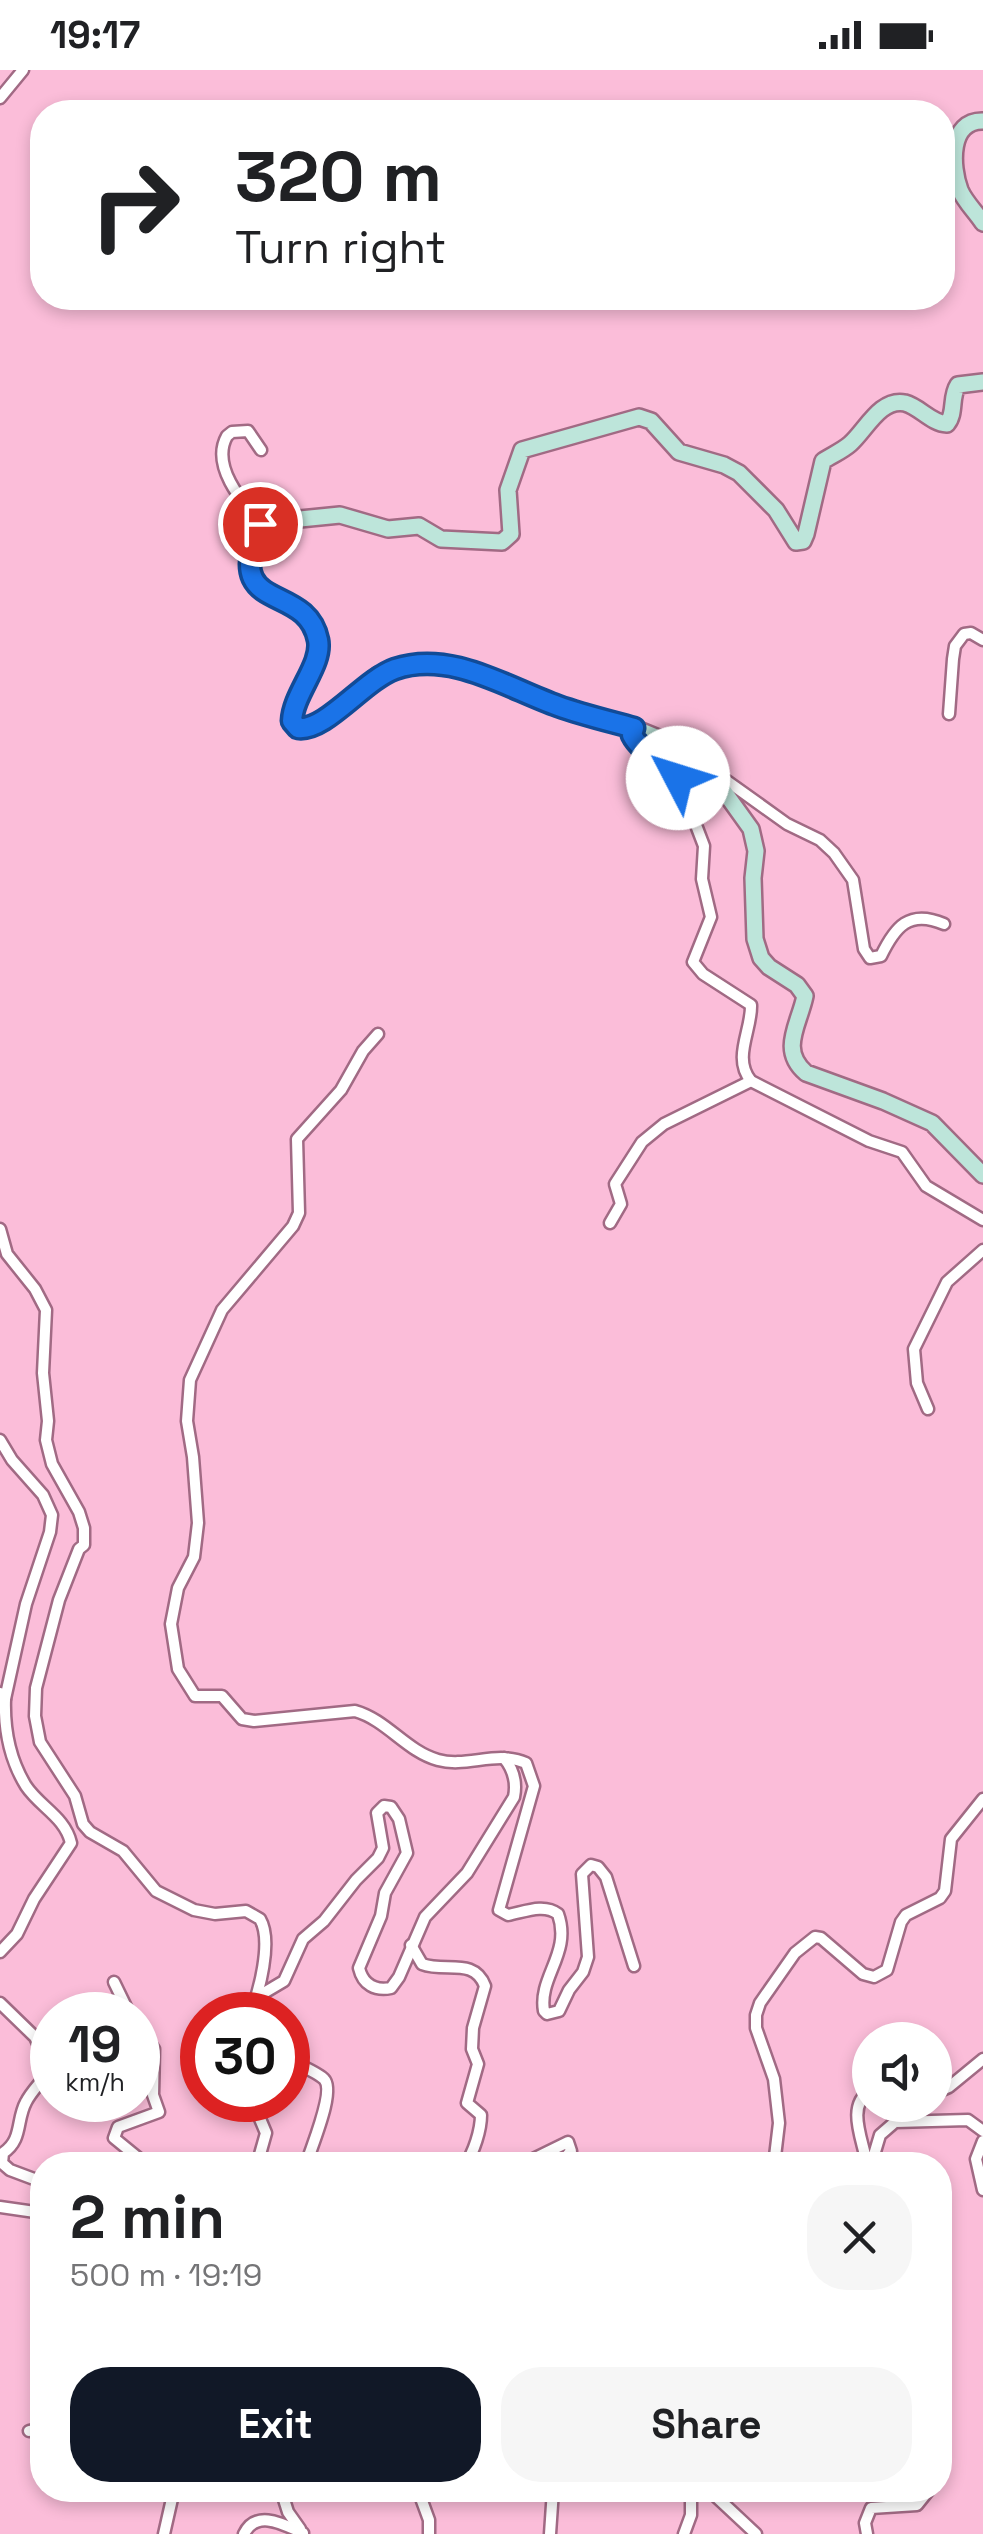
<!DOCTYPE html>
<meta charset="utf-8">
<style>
body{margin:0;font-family:"Space Grotesk",sans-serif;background:#f6f6f6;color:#202124;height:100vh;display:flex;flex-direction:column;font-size:38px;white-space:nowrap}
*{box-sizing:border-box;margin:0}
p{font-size:32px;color:#757577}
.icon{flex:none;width:55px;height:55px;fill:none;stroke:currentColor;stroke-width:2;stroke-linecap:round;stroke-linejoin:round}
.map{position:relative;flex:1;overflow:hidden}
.sheet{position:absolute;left:30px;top:2082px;width:922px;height:350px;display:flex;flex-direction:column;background:#fff;border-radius:40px;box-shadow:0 5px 15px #0003}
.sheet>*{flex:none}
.top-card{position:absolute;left:30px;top:30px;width:925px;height:210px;border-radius:40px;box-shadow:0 5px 15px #0003;background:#fff;color:#202124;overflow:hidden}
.controls{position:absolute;left:852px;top:1952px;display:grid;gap:20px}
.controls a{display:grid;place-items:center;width:100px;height:100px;border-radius:50%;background:#fff;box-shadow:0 5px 15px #0003;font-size:50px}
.speed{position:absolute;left:30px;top:1922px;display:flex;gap:20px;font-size:50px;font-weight:700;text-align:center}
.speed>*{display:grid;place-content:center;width:130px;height:130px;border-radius:50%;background:#fff;box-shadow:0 5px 15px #0003;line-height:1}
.speed small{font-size:25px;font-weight:400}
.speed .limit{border:15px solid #d22;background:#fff;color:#111}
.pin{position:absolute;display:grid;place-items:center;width:85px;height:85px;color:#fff;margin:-42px;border:5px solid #fff;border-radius:50%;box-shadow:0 2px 10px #0007}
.me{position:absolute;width:110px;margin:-55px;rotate:310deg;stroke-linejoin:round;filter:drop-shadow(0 0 8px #0008)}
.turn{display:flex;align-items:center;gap:35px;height:210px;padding:0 40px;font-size:45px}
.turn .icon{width:130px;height:130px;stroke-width:2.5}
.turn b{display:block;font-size:70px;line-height:85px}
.round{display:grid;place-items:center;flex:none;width:105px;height:105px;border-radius:40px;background:#f6f6f6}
.headline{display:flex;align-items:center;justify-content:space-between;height:170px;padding:0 40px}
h1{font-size:60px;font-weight:600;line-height:75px}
.action{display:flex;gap:20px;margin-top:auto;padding:20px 40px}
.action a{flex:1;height:115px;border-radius:40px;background:#111827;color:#fff;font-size:40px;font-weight:600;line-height:115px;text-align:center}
.action a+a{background:#f6f6f6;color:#202124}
.status{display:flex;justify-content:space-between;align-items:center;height:70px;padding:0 50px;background:#fff;direction:ltr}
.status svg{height:28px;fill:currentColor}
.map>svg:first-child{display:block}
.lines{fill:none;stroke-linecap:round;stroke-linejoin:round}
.street-casing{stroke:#a16a84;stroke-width:15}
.secondary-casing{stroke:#a16a84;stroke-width:20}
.street{stroke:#fff;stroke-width:10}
.secondary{stroke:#bde5da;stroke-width:15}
.route-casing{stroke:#114b97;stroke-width:25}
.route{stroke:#1a73e8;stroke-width:18}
</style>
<div class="status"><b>19:17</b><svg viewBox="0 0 49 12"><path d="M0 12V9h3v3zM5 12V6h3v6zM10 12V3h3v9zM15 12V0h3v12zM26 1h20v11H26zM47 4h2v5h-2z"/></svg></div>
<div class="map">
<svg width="983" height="2464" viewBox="0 0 983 2464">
<rect width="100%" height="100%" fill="#fbbdd9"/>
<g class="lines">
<g class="street-casing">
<g id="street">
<path d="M0,28L23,0"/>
<path d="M261,454C243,433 210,396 227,366L232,362L248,361L261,380"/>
<path d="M949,644L953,589L955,576L964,564L971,563L983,570"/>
<path d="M634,658L632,665L637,674L659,689L678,708L704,776L702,809L711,847L693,892L703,904L751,935C752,960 732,988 751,1011L869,1071L902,1082L926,1116L983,1150"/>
<path d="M720,706L787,754L820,770L834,783L853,810L864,879L870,888L881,886C895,857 909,839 944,854"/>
<path d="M378,964L363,981L341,1020L297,1069L299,1143L293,1156L222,1240L190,1310L187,1351L193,1387L198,1453L194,1487L178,1518L171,1554L178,1599L195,1626H222L242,1649L254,1651L355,1641C387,1650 406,1681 438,1690C467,1698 497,1680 526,1693L534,1716L499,1840L508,1845C524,1842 544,1833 558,1844C572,1883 538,1907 544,1941L547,1944L559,1941L569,1920L583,1902L588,1887L582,1804L591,1795L598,1797L606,1807L634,1896"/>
<path d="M610,1153L621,1134L615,1114L642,1072L664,1054L751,1011"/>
<path d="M0,1159L7,1184L35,1219L46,1240L43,1303L48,1351L46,1370L52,1394L79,1442L84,1458V1475L79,1479L59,1530L36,1618L35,1646L40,1672L75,1726L83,1754L90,1762L123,1781L156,1821L194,1840L215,1844L246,1841L260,1849C273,1871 259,1922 250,1945"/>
<path d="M928,1339L917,1313L914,1279L947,1212L983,1180"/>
<path d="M0,1370L12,1390L43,1425L52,1445L50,1462L26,1534L5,1629"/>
<path d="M0,1623L5,1629C4,1659 10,1690 26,1716C40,1737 65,1747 71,1773L34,1829L17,1864L0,1882"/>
<path d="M411,1875L422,1894C445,1903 474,1887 485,1916L473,1958L472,1979L478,1994L467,2033L481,2045C481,2060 474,2082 465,2095"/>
<path d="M114,1912L130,1945"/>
<path d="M257,1927L284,1911L303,1869L324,1851L356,1810L378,1788L383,1778L377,1743L384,1736L391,1737L399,1749L407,1783L385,1823L381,1846L359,1898C363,1915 375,1921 391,1918L399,1907L425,1847L467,1803L514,1727C517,1712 514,1700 504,1688"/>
<path d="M0,1933L35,1967L50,1999C43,2011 32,2020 26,2032C16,2050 23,2070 3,2083L2,2093L10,2100L42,2112"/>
<path d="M138,1956L154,1979L153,2025L159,2042L118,2057L114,2068L147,2095"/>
<path d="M288,1990C299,1995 315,2001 324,2009C336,2021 311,2077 306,2095"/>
<path d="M935,2023L949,2017L983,1989"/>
<path d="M983,2071L976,2089L983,2120"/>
<path d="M257,2095L266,2063L258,2044"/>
<path d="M521,2095L568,2072L571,2081L559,2095"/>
<path d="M774,2095L779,2053L774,2009L756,1958V1945L760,1933L795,1883L815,1867L821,1868L863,1904L874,1907L887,1900L901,1852L906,1845L940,1828L945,1821L951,1769L983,1729"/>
<path d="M867,2095C864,2072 845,2036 870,2021"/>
<path d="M871,2095L880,2065L895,2052L968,2050L983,2061"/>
<path d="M0,2137L42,2143"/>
<path d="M29,2361L42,2358"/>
<path d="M940,2366L943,2376L940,2391"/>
<path d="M281,2420L288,2442L300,2459"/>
<path d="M418,2420L429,2450V2464"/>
<path d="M709,2420L756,2464"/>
<path d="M164,2464L174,2420"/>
<path d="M244,2464C256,2439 283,2454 303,2463"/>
<path d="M550,2464L553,2420"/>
<path d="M684,2464L691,2445V2420"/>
<path d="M867,2464L865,2453L871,2438L917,2435L929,2420"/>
</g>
</g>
<g class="secondary-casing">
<g id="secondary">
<path d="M983,51C949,50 951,96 960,120C965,132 976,142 983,153"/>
<path d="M983,312L958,315C950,327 956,343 947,354C931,353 920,337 905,333C880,328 866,360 850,374C842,381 832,385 823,391L806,464L803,471L796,472L776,440L739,403L724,395L679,382L651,351L639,347L522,380L508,420L511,464L502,472L441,469L419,456L388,459L340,445L300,449L276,444C262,449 258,459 253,473C234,532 299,521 317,565C330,596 276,630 297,658L308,659L316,655L378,605L412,595H436L475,602L564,639L634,658L690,681L710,693L718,713L751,759L756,781L753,808L755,869L761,888L769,897L797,915L805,926C799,955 779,980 806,1003L883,1031L932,1053L983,1105"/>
</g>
</g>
<use href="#street" class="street"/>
<use href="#secondary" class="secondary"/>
</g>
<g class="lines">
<g class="route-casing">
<path id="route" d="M260,454C221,547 306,510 318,570C323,594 293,624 292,651L298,658C325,662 364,610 395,599C451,580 507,618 558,636C583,645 609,651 634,658L632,665C641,683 665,691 678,708"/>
</g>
<use href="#route" class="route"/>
</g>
</svg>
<div class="controls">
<a><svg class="icon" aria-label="sound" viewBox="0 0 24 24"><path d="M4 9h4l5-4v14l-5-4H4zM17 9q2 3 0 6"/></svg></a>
</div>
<div class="speed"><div>19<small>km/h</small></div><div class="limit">30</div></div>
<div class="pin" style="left:260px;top:454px;background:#d93025"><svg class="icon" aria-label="arrive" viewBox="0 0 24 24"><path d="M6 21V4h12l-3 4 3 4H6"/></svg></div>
<svg class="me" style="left:678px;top:708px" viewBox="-20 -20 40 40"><circle r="19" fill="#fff"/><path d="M0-13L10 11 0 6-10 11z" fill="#1a73e8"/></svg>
<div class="top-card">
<div class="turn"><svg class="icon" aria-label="right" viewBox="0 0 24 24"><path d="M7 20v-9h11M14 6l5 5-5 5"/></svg><div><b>320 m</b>Turn right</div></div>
</div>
<section class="sheet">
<div class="headline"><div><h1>2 min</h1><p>500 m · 19:19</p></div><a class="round"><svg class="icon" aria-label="close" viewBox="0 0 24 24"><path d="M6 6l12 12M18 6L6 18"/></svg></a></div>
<div class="action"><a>Exit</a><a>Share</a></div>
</section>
</div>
